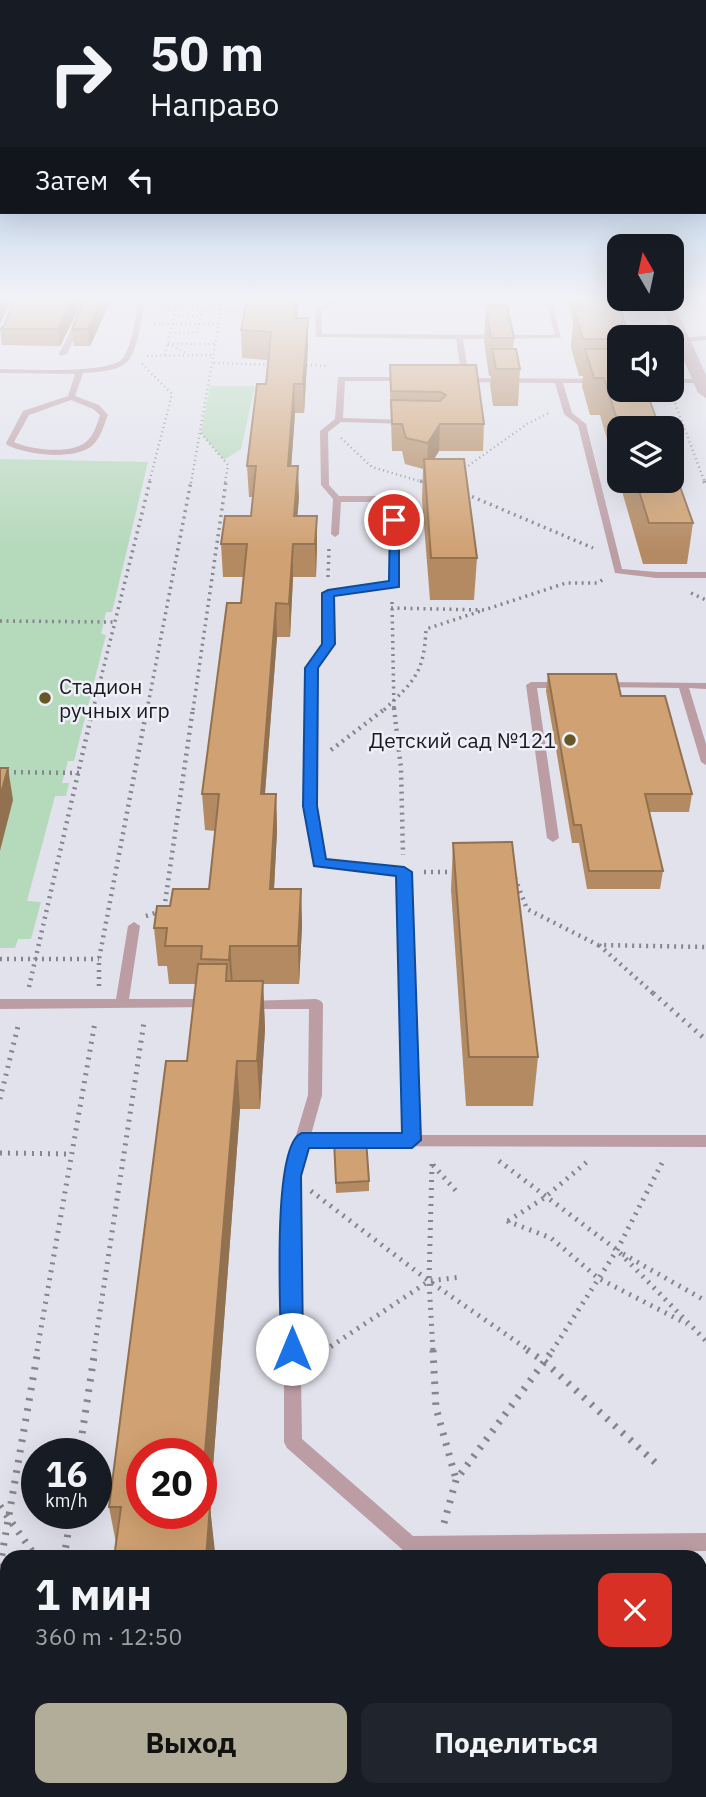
<!DOCTYPE html>
<html lang="ru">
<meta charset="utf-8">
<style>
body{margin:0;font-family:"IBM Plex Sans",sans-serif;background:#20242c;color:#f1f3f6;height:100vh;display:flex;flex-direction:column;font-size:26px;white-space:nowrap}
*{box-sizing:border-box;margin:0}
p{font-size:23px;color:#9ea1a6}
.icon{flex:none;width:38px;height:38px;fill:none;stroke:currentColor;stroke-width:2;stroke-linecap:round;stroke-linejoin:round}
.map{position:relative;flex:1;overflow:hidden}
.side{position:absolute;left:0px;top:1550px;width:707px;height:247px;display:flex;flex-direction:column;background:#171b24;border-radius:21px 21px 0 0;box-shadow:0 7px 28px #0002}
.side>*{flex:none}
.top-card{position:absolute;left:0px;top:0px;width:707px;height:214px;box-shadow:0 7px 28px #0002;background:#171b24;color:#f1f3f6;overflow:hidden}
.needle{width:46px;rotate:351deg}
.fabs{position:absolute;left:607px;top:234px;display:grid;gap:14px}
.fabs a{display:grid;place-items:center;width:77px;height:77px;border-radius:14px;background:#171b24;box-shadow:0 7px 28px #0002;font-size:35px}
.speed{position:absolute;left:21px;top:1438px;display:flex;gap:14px;font-size:35px;font-weight:700;text-align:center}
.speed>*{display:grid;place-content:center;width:91px;height:91px;border-radius:50%;background:#171b24;box-shadow:0 7px 28px #0002;line-height:1}
.speed small{font-size:18px;font-weight:400}
.speed .limit{border:10px solid #d22;background:#fff;color:#111}
.pin{position:absolute;display:grid;place-items:center;width:60px;height:60px;color:#fff;margin:-30px;border:4px solid #fff;border-radius:50%;box-shadow:0 2px 7px #0007}
.me{position:absolute;width:77px;margin:-38px;rotate:0deg;stroke-linejoin:round;filter:drop-shadow(0 0 5px #0008)}
.turn{display:flex;align-items:center;gap:24px;height:147px;padding:0 35px;font-size:32px}
.turn .icon{width:91px;height:91px;stroke-width:2.5}
.turn b{display:block;font-size:49px;line-height:60px}
.then{display:flex;align-items:center;height:66px;padding:0 35px;background:#0003;gap:14px;font-size:26px}
.round{display:grid;place-items:center;flex:none;width:74px;height:74px;border-radius:14px;background:#20242c}
.overview{display:flex;align-items:center;justify-content:space-between;height:119px;padding:0 35px}
h1{font-size:42px;font-weight:700;line-height:52px}
.cta{display:flex;gap:14px;margin-top:auto;padding:14px 35px}
.cta a{flex:1;height:80px;border-radius:14px;background:#b2ad98;color:#111;font-size:28px;font-weight:700;line-height:80px;text-align:center}
.cta a+a{background:#20242c;color:#f1f3f6}
.map>svg:first-child{display:block}
.green{fill:#b5d9bb}
.lines{fill:none;stroke-linecap:round;stroke-linejoin:round}
.path-far4{stroke:#85868d;stroke-width:2.5;stroke-dasharray:1 3.5;stroke-linecap:butt}
.path-far3{stroke:#85868d;stroke-width:3.5;stroke-dasharray:2 4.5;stroke-linecap:butt}
.path-far2{stroke:#85868d;stroke-width:4.5;stroke-dasharray:2 5;stroke-linecap:butt}
.path-far1{stroke:#85868d;stroke-width:5;stroke-dasharray:2 6;stroke-linecap:butt}
.path{stroke:#85868d;stroke-width:7;stroke-dasharray:2.5 8;stroke-linecap:butt}
.service{fill:#bc9da4;fill-rule:evenodd}
.minor{fill:#bc9da4;fill-rule:evenodd}
.wall{fill:#b38a62}
.shaded-wall{fill:#927150}
.building{fill:#d0a172;stroke:#927150;stroke-width:2}
.route{fill:#1a73e8;stroke:#114b97;stroke-width:2}
.poi-dot{fill:#655825;stroke:#efeff9;stroke-width:2.5}
.labels{text-anchor:middle;dominant-baseline:central;stroke-width:5;stroke-linejoin:round;paint-order:stroke}
.poi-label{font-size:21px;fill:#1a1a1d;stroke:#efeff9;text-anchor:start}
</style>
<div class="map">
<svg width="706" height="1797" viewBox="0 0 706 1797">
<rect width="100%" height="100%" fill="#e1e2ec"/>
<g class="green">
<path d="M210,386H255L241,449L224,460L201,433Z"/>
<path d="M0,459L148,462L112,612H106L101,634L106,635L74,761H68L62,783H69L66,796H55L27,901L41,902L31,939H18L15,948H0Z"/>
</g>
<g class="lines">
<g class="path-far4">
<path d="M205,300L222,305"/>
<path d="M156,309H221"/>
<path d="M221,310H248"/>
<path d="M174,316H200"/>
<path d="M154,324H219"/>
<path d="M621,328L654,327"/>
<path d="M170,333H197L202,309"/>
<path d="M168,344H215"/>
<path d="M168,344L186,353"/>
<path d="M165,355L178,300"/>
<path d="M147,356L213,355"/>
<path d="M214,363L273,365"/>
<path d="M142,364L172,394L149,483"/>
<path d="M302,365L329,366"/>
<path d="M672,395L705,483"/>
<path d="M201,433L228,465L225,483"/>
<path d="M341,438L372,467L426,483"/>
<path d="M461,471L527,424L549,413"/>
<path d="M191,483L223,300"/>
</g>
<g class="path-far3">
<path d="M420,481L427,483"/>
<path d="M704,481L706,486"/>
<path d="M466,494L593,548"/>
<path d="M328,577L329,548"/>
<path d="M691,593L706,600"/>
<path d="M392,602L394,710"/>
<path d="M391,608L484,610L566,583H598L605,578"/>
<path d="M0,621L113,622"/>
<path d="M93,710L150,481"/>
<path d="M147,710L191,481"/>
<path d="M193,710L226,481"/>
<path d="M384,710C415,680 424,673 426,629L484,610"/>
</g>
<g class="path-far2">
<path d="M394,708L401,768L403,855"/>
<path d="M331,750L386,708"/>
<path d="M0,772L80,773"/>
<path d="M424,872H457"/>
<path d="M515,878L527,909L598,945L706,947"/>
<path d="M146,916L164,910L193,708"/>
<path d="M599,945L655,995"/>
<path d="M0,959H99"/>
<path d="M99,986V959L147,708"/>
<path d="M29,987L93,708"/>
</g>
<g class="path-far1">
<path d="M653,993L706,1040"/>
<path d="M0,1099L19,1022"/>
<path d="M0,1153L72,1154"/>
<path d="M499,1161L617,1250L706,1341"/>
<path d="M432,1164L429,1281L433,1351"/>
<path d="M433,1165L456,1191"/>
<path d="M311,1191L429,1281L530,1351"/>
<path d="M507,1221L551,1238L598,1278L687,1324"/>
<path d="M508,1221L544,1198L588,1161"/>
<path d="M623,1254L706,1301"/>
<path d="M37,1351L95,1022"/>
<path d="M94,1351L144,1022"/>
<path d="M324,1351L429,1281L461,1277"/>
<path d="M552,1351L617,1250L663,1161"/>
</g>
<g class="path">
<path d="M433,1350L436,1408L456,1479"/>
<path d="M527,1350L545,1362L660,1467"/>
<path d="M313,1359L327,1350"/>
<path d="M79,1454L95,1350"/>
<path d="M0,1506L37,1558"/>
<path d="M444,1523L456,1480L553,1350"/>
<path d="M64,1558L71,1514"/>
<path d="M0,1566L38,1350"/>
<path d="M0,1704L7,1711"/>
<path d="M0,1788H7"/>
<path d="M447,1790V1797"/>
<path d="M700,1790H706"/>
<path d="M78,1797L79,1790"/>
</g>
<g class="service">
<path d="M86,300H92L67,354L60,356L59,354Z"/>
<path d="M139,300H145C142,316 138,353 126,363C115,372 96,372 83,373L75,396L99,405L108,415C104,425 101,437 93,445C75,461 27,455 7,445L6,443L23,411L68,396L75,374L0,373V369C22,369 110,375 123,358C133,343 135,318 139,300ZM71,400L93,409L100,415C97,424 94,435 87,441C73,455 31,450 14,442L29,415Z"/>
<path d="M333,300H341L321,311L322,334L555,335L545,300H551L561,338L463,339L469,378L620,379V383H563L572,413L586,424L622,569L656,572H706V578H656L615,573L578,425L564,414L555,383L459,382L458,380L462,378L456,339L316,337L315,310Z"/>
<path d="M706,336V340L682,342L678,340L682,338Z"/>
<path d="M338,377H406L410,379L406,381H345L343,418L405,420L409,422L408,424L341,422L328,432L329,485L339,496H394L398,499L400,584L395,587L333,595V644L317,668L316,806L324,860L404,868L410,872L419,1135H706V1147L307,1146L298,1176L302,1439L413,1536L706,1533V1551L410,1554L404,1551L287,1448L284,1442V1176L308,1095L309,1009H249L244,1007L242,1004L244,1001L316,999L321,1001L323,1004L322,1095L311,1135H405L398,875L315,866L304,806L307,668L323,644V593L328,590L390,582V502H341L339,534L335,537L331,534L333,499L321,485L320,431L335,419Z"/>
<path d="M672,379H701L705,381L701,383H672Z"/>
<path d="M531,682H564L569,685L564,688H537L559,838L553,842L547,838L526,685Z"/>
<path d="M603,682L706,683V689L689,688L706,744V765L701,762L679,688L599,687L598,685Z"/>
<path d="M134,922L140,926L129,999H210L215,1001L217,1004L215,1007L0,1009V999H116L128,926Z"/>
</g>
<path class="minor" d="M658,300H672L706,375V398L698,393Z"/>
</g>
<g class="wall">
<path d="M14,300H83L60,346L2,345L0,328L4,326Z"/>
<path d="M111,300L90,346H74L72,329Z"/>
<path d="M247,300H299L297,318H308V346L304,413H295L291,466L299,497L297,516H317L316,577H293L290,637H277L265,794H276L277,831L274,889H301L302,926L299,984H263L265,1029L260,1109H240L210,1507L215,1558H114L116,1543L109,1507L187,1061L196,984H169L167,966H158L154,928L170,906L209,889L215,831L205,830L202,794L241,603L244,577H223L221,544L251,516L253,497H249L247,466L266,384L268,360L242,358L241,330Z"/>
<path d="M567,300H622L621,309L625,323L624,338H620V481H672L693,523L687,564H643L600,415H590L582,386L583,376H579L571,347L573,322Z"/>
<path d="M486,305L514,338L513,349L520,369L518,406H493L490,385L491,376H489L484,341Z"/>
<path d="M390,365H476L484,424L483,451H439L434,459L477,558L474,600H430L422,499L423,469L405,464L402,451H392L390,391Z"/>
<path d="M548,674L621,696L692,794L689,812H649L663,871L660,889H587L579,843H572L546,691Z"/>
<path d="M453,843L538,1057L533,1106H466L451,890Z"/>
<path d="M334,1140L369,1181V1191L336,1193Z"/>
<rect x="700" y="1565" width="6" height="137"/>
</g>
<g class="shaded-wall">
<path d="M1,300H12L10,302L0,324V303Z"/>
<path d="M73,300H83L60,346L58,329Z"/>
<path d="M102,300H111L90,346L88,329Z"/>
<path d="M295,300H299L294,346V318Z"/>
<path d="M308,318V346L304,413L303,384Z"/>
<path d="M625,323L624,338H620V360L617,361L619,339L615,326Z"/>
<path d="M294,384L295,413L289,497L288,466Z"/>
<path d="M440,424L439,451L427,470L428,443Z"/>
<path d="M298,466L299,497L295,548L294,516Z"/>
<path d="M317,516V548L316,577L315,544Z"/>
<path d="M293,544V577L290,637L289,604Z"/>
<path d="M276,603L277,637L262,831L261,794Z"/>
<path d="M8,768L13,800L0,851V797Z"/>
<path d="M276,794L277,831L272,926L270,889Z"/>
<path d="M301,889L302,926L299,984L298,946Z"/>
<path d="M230,946L233,984L232,997L229,960Z"/>
<path d="M263,981L265,1029L260,1109L257,1061Z"/>
<path d="M237,1061L240,1109L210,1507L215,1552V1558H206L201,1501Z"/>
</g>
<g class="building">
<path d="M14,300H73L58,329H0L4,326Z"/>
<path d="M84,300H102L88,329H72Z"/>
<path d="M247,300H295L294,318H308L303,384H294L288,466H298L294,516H317L315,544H293L289,604L276,603L261,794H276L270,889H301L298,946H230L229,960L201,959L202,946H165L167,928H154L157,906H170L173,889H209L219,794H202L227,603H241L247,544H221L225,516H251L256,466H247L257,384H266L271,332L241,330Z"/>
<path d="M580,300H618L625,323L615,326L619,339H583L574,310H583Z"/>
<path d="M486,305H507L514,338H491Z"/>
<path d="M492,349H516L520,369H496Z"/>
<path d="M585,349H620V390H646L660,429H620L604,378H594Z"/>
<path d="M390,365H476L484,424H440L428,443L406,438L402,424H392L391,400L440,401L446,395L440,392L391,391Z"/>
<path d="M424,459H464L477,558H431Z"/>
<path d="M672,464L693,523H649L636,481H672Z"/>
<path d="M548,674H616L621,696H665L692,794H645L663,871H589L581,825H574Z"/>
<path d="M0,768H8L0,797Z"/>
<path d="M512,842L538,1057H469L453,843Z"/>
<path d="M198,964H227L226,981H263L257,1061H237L201,1501V1454H142V1514H201V1507L210,1506L206,1558H114L121,1507H109L166,1061H187Z"/>
<path d="M366,1139L369,1181L336,1183L334,1140Z"/>
<rect x="700" y="1565" width="6" height="94"/>
</g>
<linearGradient id="sky" x2="0" y2="1"><stop stop-color="#7bacdf"/><stop offset="0.54" stop-color="#f2f2f6"/><stop offset="1" stop-color="#f2f2f6" stop-opacity="0"/></linearGradient>
<rect width="706" height="552" fill="url(#sky)"/>
<path class="route" d="M390,518L399,520V587L334,596L335,644L318,668L317,806L326,859L404,867L412,872L421,1140L412,1148H309L301,1176L303,1349L300,1355L292,1358L285,1355L281,1349C281,1315 271,1143 302,1133H402L396,876L314,866L303,806L305,668L322,644V593L328,590L389,581Z"/>
<g class="poi-dot">
<circle cx="45" cy="698" r="7"/>
<circle cx="570" cy="740" r="7"/>
</g>
<g class="labels">
<g class="poi-label">
<text x="59" y="686">Стадион<tspan x="59" dy="24">ручных игр</tspan></text>
<text x="556" y="740" text-anchor="end">Детский сад №121</text>
</g>
</g>
</svg>
<div class="fabs">
<a><svg class="needle" viewBox="-14 -14 28 28"><path d="M0-13l5 13h-10z" fill="#e53935"/><path d="M0 13l5-13h-10z" fill="#9ea1a6"/></svg></a>
<a><svg class="icon" aria-label="sound" viewBox="0 0 24 24"><path d="M4 9h4l5-4v14l-5-4H4zM17 9q2 3 0 6"/></svg></a>
<a><svg class="icon" aria-label="layers" viewBox="0 0 24 24"><path d="M12 4l9 5-9 5-9-5zM3 14l9 5 9-5"/></svg></a>
</div>
<div class="speed"><div>16<small>km/h</small></div><div class="limit">20</div></div>
<div class="pin" style="left:394px;top:520px;background:#d93025"><svg class="icon" aria-label="arrive" viewBox="0 0 24 24"><path d="M6 21V4h12l-3 4 3 4H6"/></svg></div>
<svg class="me" style="left:292px;top:1349px" viewBox="-20 -20 40 40"><circle r="19" fill="#fff"/><path d="M0-13L10 11 0 6-10 11z" fill="#1a73e8"/></svg>
<div class="top-card">
<div class="turn"><svg class="icon" aria-label="right" viewBox="0 0 24 24"><path d="M7 20v-9h11M14 6l5 5-5 5"/></svg><div><b>50 m</b>Направо</div></div>
<div class="then">Затем<svg class="icon" aria-label="left" viewBox="0 0 24 24"><path d="M17 20v-9H6M10 6l-5 5 5 5"/></svg></div>
</div>
<section class="side">
<div class="overview"><div><h1>1 мин</h1><p>360 m · 12:50</p></div><a class="round" style="background:#d93025;color:#fff"><svg class="icon" aria-label="close" viewBox="0 0 24 24"><path d="M6 6l12 12M18 6L6 18"/></svg></a></div>
<div class="cta"><a>Выход</a><a>Поделиться</a></div>
</section>
</div>
